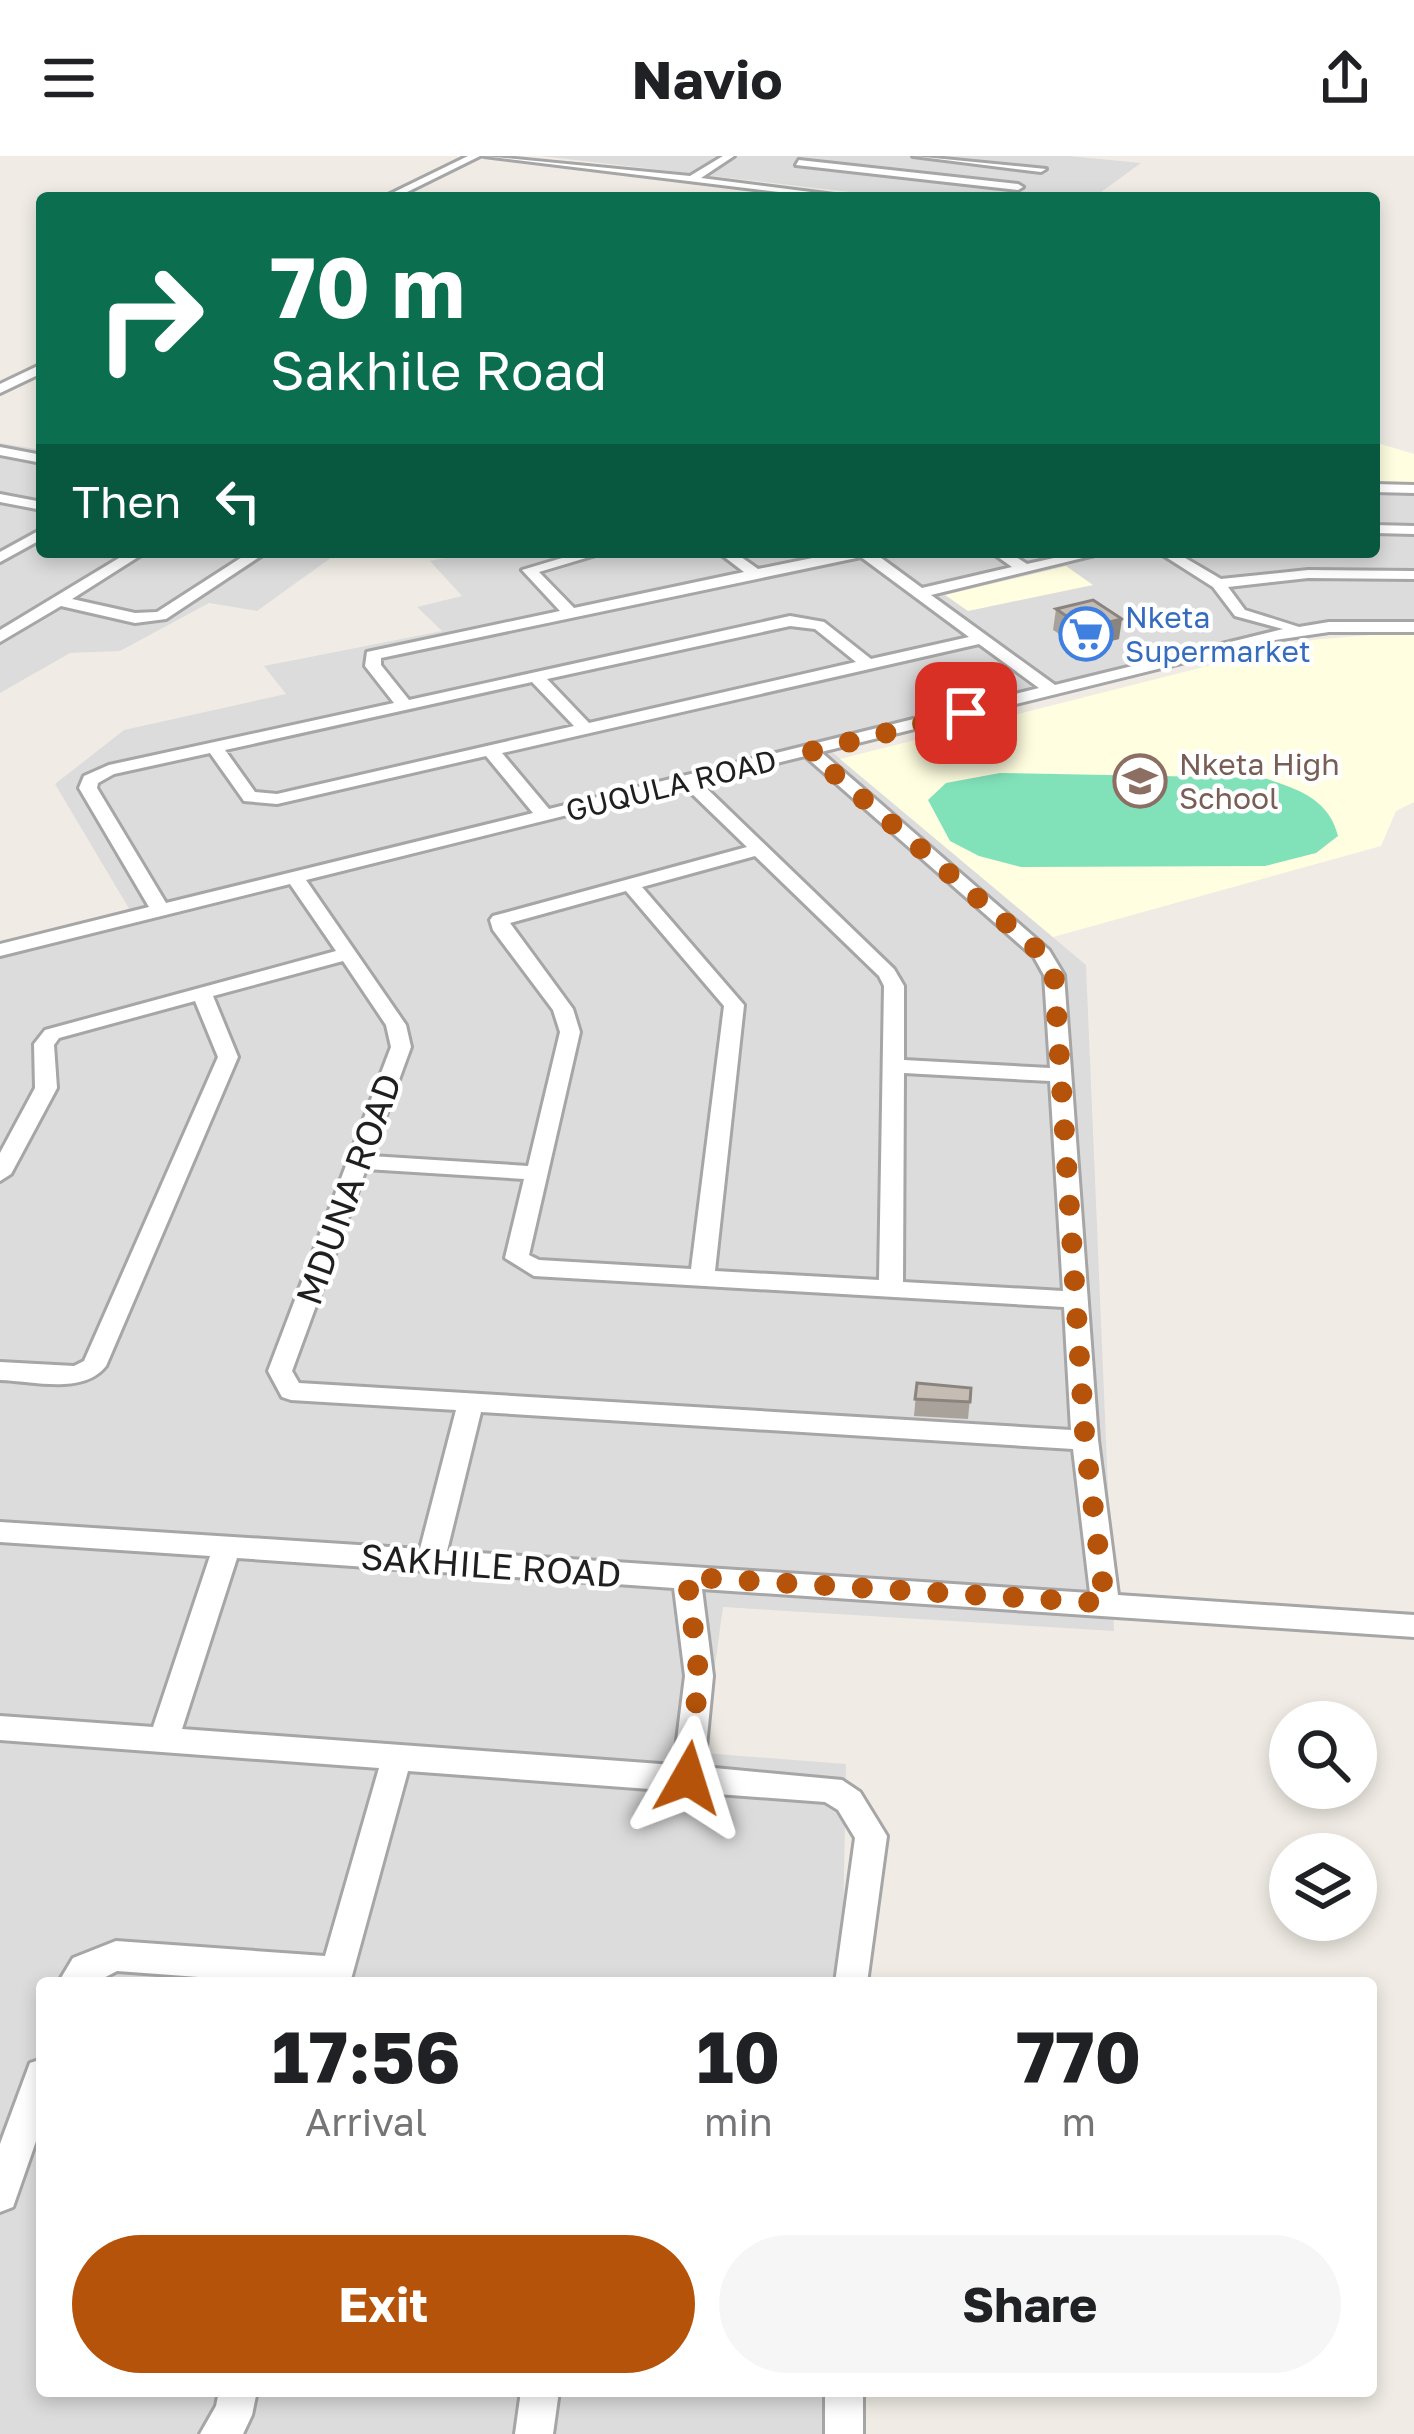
<!DOCTYPE html>
<style>
body{margin:0;font-family:"Golos Text",sans-serif;background:#f6f6f6;color:#202124;height:100vh;display:flex;flex-direction:column;font-size:45px;white-space:nowrap}
*{box-sizing:border-box;margin:0}
p{font-size:39px;color:#757577}
.icon{flex:none;width:66px;height:66px;fill:none;stroke:currentColor;stroke-width:2;stroke-linecap:round;stroke-linejoin:round}
.map{position:relative;flex:1;overflow:hidden}
.panel{position:absolute;left:36px;top:1821px;width:1341px;height:420px;display:flex;flex-direction:column;background:#fff;border-radius:12px;box-shadow:0 6px 18px #0003}
.panel>*{flex:none}
.banner{position:absolute;left:36px;top:36px;width:1344px;height:366px;border-radius:12px;box-shadow:0 6px 18px #0003;background:#0b6e4f;color:#fff;overflow:hidden}
.tools{position:absolute;left:1269px;top:1545px;display:grid;gap:24px}
.tools a{display:grid;place-items:center;width:108px;height:108px;border-radius:50%;background:#fff;box-shadow:0 6px 18px #0003;font-size:60px}
.pin{position:absolute;display:grid;place-items:center;width:102px;height:102px;color:#fff;margin:-51px;border-radius:24px;box-shadow:0 6px 18px #0006}
.me{position:absolute;width:132px;margin:-66px;rotate:6deg;stroke-linejoin:round;filter:drop-shadow(0 0 9px #0008)}
.turn{display:flex;align-items:center;gap:42px;height:252px;padding:0 36px;font-size:54px}
.turn .icon{width:156px;height:156px;stroke-width:2.5}
.turn b{display:block;font-size:84px;line-height:102px}
.then{display:flex;align-items:center;height:114px;padding:0 36px;background:#0003;gap:24px;font-size:45px}
.eta{display:flex;justify-content:space-evenly;align-items:center;height:204px;text-align:center}
.eta b{font-size:72px;font-weight:700;line-height:84px}
.primary-button{display:flex;gap:24px;margin-top:auto;padding:24px 36px}
.primary-button a{flex:1;height:138px;border-radius:72px;background:#b45309;color:#fff;font-size:48px;font-weight:700;line-height:138px;text-align:center}
.primary-button a+a{background:#f6f6f6;color:#202124}
header{display:flex;justify-content:space-between;align-items:center;height:156px;padding:0 36px;background:#fff;font-size:54px;font-weight:700}
.map>svg:first-child{display:block}
.residential{fill:#dddcdc}
.education{fill:#fffee0}
.pitch{fill:#81e2ba}
.lines{fill:none;stroke-linecap:round;stroke-linejoin:round}
.minor-casing{stroke:#a6a6a6;stroke-width:6}
.minor{fill:#fff;fill-rule:evenodd}
.wall{fill:#a9a29b}
.shaded-wall{fill:#8a847e}
.building{fill:#c5bcb4;stroke:#8a847e;stroke-width:3}
.route{stroke:#b45309;stroke-width:21;stroke-dasharray:0 37.8}
.labels{text-anchor:middle;dominant-baseline:central;stroke-width:9;stroke-linejoin:round;paint-order:stroke}
.far-shop-label{font-size:30px;fill:#366cbe;stroke:#fff;text-anchor:start}
.far-education-label{font-size:30px;fill:#785e54;stroke:#fff;text-anchor:start}
.far-street-label{font-size:30px;fill:#1f1f1f;stroke:#fff}
.street-label{font-size:36px;fill:#1f1f1f;stroke:#fff}
</style>
<header><svg class="icon" aria-label="menu" viewBox="0 0 24 24"><path d="M4 6h16M4 12h16M4 18h16"/></svg>Navio<svg class="icon" aria-label="share" viewBox="0 0 24 24"><path d="M12 15V3M7 8l5-5 5 5M5 13v7h14v-7"/></svg></header>
<div class="map">
<svg width="1414" height="2278" viewBox="0 0 1414 2278">
<rect width="100%" height="100%" fill="#f0ece5"/>
<g class="residential">
<path d="M541,0H1069L1141,7L1093,42H901Z"/>
<path d="M0,287L42,294V396H339L257,455L209,447L120,495L70,497L0,537Z"/>
<path d="M1374,331L1414,332V468L1329,464L1269,476L819,585L1086,809L1114,1475L723,1451L703,1597L846,1608L842,1827H42V2235H835L834,2278H0V789L131,756L55,628L124,574L286,538L264,510L442,475L417,451L462,440L430,405L474,396H1374Z"/>
</g>
<g class="education">
<path d="M1374,286L1414,298V332L1374,331Z"/>
<path d="M1066,410L1093,429L968,455L945,439Z"/>
<path d="M1394,477H1414V646L1396,655L1381,690L1053,781L840,603L1311,484Z"/>
</g>
<path class="pitch" d="M1000,617L1264,622C1298,633 1329,643 1338,680L1316,697L1265,710L1021,711L979,700L950,685L928,644L946,627Z"/>
<g class="lines">
<g class="minor-casing">
<g id="minor">
<path d="M468,0H480L395,42H382Z"/>
<path d="M484,0L690,20L723,0H734L701,22L858,42H828Z"/>
<path d="M913,0L1046,13L1041,16Z"/>
<path d="M799,4L1018,28L1023,31L1018,34L796,9Z"/>
<path d="M42,208V217L0,237V228Z"/>
<path d="M0,291L42,299V307L0,299Z"/>
<path d="M1374,328L1414,329V337L1374,336Z"/>
<path d="M0,338L42,346V354L0,346Z"/>
<path d="M1374,369L1414,370V378L1374,377Z"/>
<path d="M42,373V383L0,406V396Z"/>
<path d="M129,396H146L72,443L135,457L157,456L250,396H267L166,463L135,467L61,450L0,486V474Z"/>
<path d="M582,396H606L539,416L574,452L744,416L718,396H734L758,413L842,396H873L922,432L1012,411L991,396H1008L1027,408L1081,396H1107L931,439L1055,529L1283,473L1235,460L1213,431L1158,396H1175L1221,423L1308,414L1414,415V423L1308,422L1228,431L1245,454L1299,471L1329,466H1414V476H1329L1275,484L821,596L1049,794L1064,819L1098,1284L1118,1439L1414,1459V1481L702,1433L713,1520L704,1611L842,1624L860,1636L887,1680L867,1827H835L855,1682L838,1654L825,1646L408,1615L350,1827H281L117,1815L94,1827H58L73,1802L116,1785L325,1800L379,1612L0,1584V1560L153,1571L210,1400L0,1386V1366L420,1393L456,1254L291,1244L282,1241L268,1215L391,891L386,869L343,805L213,840L238,901L106,1210C83,1239 34,1225 0,1224V1206L74,1210L84,1205L218,901L195,845L59,882L54,889L57,932L11,1018L0,1025V997L35,932L34,888L45,874L336,795L290,728L0,800V788L149,751L79,632L84,620L109,609L394,547L365,510L367,496L560,455L522,414ZM861,401L969,481L871,503L824,466L790,460L409,544L381,509V502ZM790,470L815,473L856,506L589,567L547,523ZM979,488L1039,532L549,653L502,597ZM532,526L574,570L277,638L255,636L225,594ZM210,597L244,645L277,648L486,600L533,657L166,747L97,632L98,627L114,618ZM805,600L1034,801L1044,819L1050,912L904,904V830L894,813L700,626ZM684,630L747,691L493,760L490,764L493,774L553,854L560,876L528,1010L371,1000L411,891L406,869L306,724ZM755,700L879,820L884,830L879,1124L715,1115L744,849L642,731ZM626,735L724,850L691,1113L539,1104L529,1099L580,876L573,853L510,767ZM904,917L1050,925L1063,1135L903,1126ZM366,1013L524,1023L505,1102L534,1120L1064,1151L1071,1274L299,1227L292,1215ZM481,1256L1073,1293L1090,1437L447,1395ZM237,1402L674,1432L685,1520L674,1609L182,1573Z"/>
<path d="M42,1903V1968L13,2051L0,2056V1988L30,1907Z"/>
<path d="M219,2235H257L252,2259L243,2278H200L216,2250Z"/>
<path d="M521,2235H559L553,2278H515Z"/>
<rect x="825" y="2235" width="38" height="43"/>
</g>
</g>
<use href="#minor" class="minor"/>
</g>
<g class="wall">
<path d="M1056,453L1119,483L1082,492L1053,474Z"/>
<path d="M917,1227L971,1232L968,1263L914,1260Z"/>
</g>
<g class="shaded-wall">
<path d="M1027,396H1058L1026,402Z"/>
<path d="M1122,463L1119,483L1082,492L1084,472Z"/>
</g>
<g class="building">
<path d="M1093,444L1122,463L1084,472L1056,453Z"/>
<path d="M917,1227L971,1232L970,1246L915,1243Z"/>
</g>
<g class="lines">
<path class="route" d="M688,1622L699,1520L687,1421L1105,1447L1085,1284L1054,819L1042,798L809,596L966,557"/>
</g>
<defs>
<g id="supermarket-ring" transform="scale(2.7)"><circle r="9.5" fill="#fff" stroke="#3f7fe0" stroke-width="1.5"/><path d="M-6-5.5h2.5l.6 2H6L4.5 2H-2.5L-4.4-4H-6ZM-1.5 3.2a1.3 1.3 0 1 0 .1 0ZM3 3.2a1.3 1.3 0 1 0 .1 0Z" fill="#3f7fe0"/></g>
<g id="school-ring" transform="scale(2.7)"><circle r="9.5" fill="#fff" stroke="#8d6e63" stroke-width="1.5"/><path d="M0-5L7-2L0 1L-7-2ZM-4 1L0 2.5L4 1V4Q0 6-4 4Z" fill="#8d6e63"/></g>
</defs>
<g fill-rule="evenodd">
<use href="#supermarket-ring" x="1086" y="478"/>
<use href="#school-ring" x="1140" y="625"/>
</g>
<g class="labels">
<g class="far-shop-label">
<text x="1125" y="461">Nketa<tspan x="1125" dy="34">Supermarket</tspan></text>
</g>
<g class="far-education-label">
<text x="1179" y="608">Nketa High<tspan x="1179" dy="34">School</tspan></text>
</g>
<g class="far-street-label">
<text transform="translate(671 629) rotate(-14)">GUQULA ROAD</text>
</g>
<g class="street-label">
<text transform="translate(348 1033) rotate(-70)">MDUNA ROAD</text>
<text transform="translate(491 1409) rotate(4)">SAKHILE ROAD</text>
</g>
</g>
</svg>
<div class="tools">
<a><svg class="icon" aria-label="search" viewBox="0 0 24 24"><circle cx="10" cy="10" r="6"/><path d="M15 15l6 6"/></svg></a>
<a><svg class="icon" aria-label="layers" viewBox="0 0 24 24"><path d="M12 4l9 5-9 5-9-5zM3 14l9 5 9-5"/></svg></a>
</div>
<div class="pin" style="left:966px;top:557px;background:#d93025"><svg class="icon" aria-label="arrive" viewBox="0 0 24 24"><path d="M6 21V4h12l-3 4 3 4H6"/></svg></div>
<svg class="me" style="left:688px;top:1622px" viewBox="-20 -20 40 40"><path d="M0-17L14 15 0 8-14 15z" fill="#b45309" stroke="#fff" stroke-width="4"/></svg>
<div class="banner">
<div class="turn"><svg class="icon" aria-label="right" viewBox="0 0 24 24"><path d="M7 20v-9h11M14 6l5 5-5 5"/></svg><div><b>70 m</b>Sakhile Road</div></div>
<div class="then">Then<svg class="icon" aria-label="left" viewBox="0 0 24 24"><path d="M17 20v-9H6M10 6l-5 5 5 5"/></svg></div>
</div>
<section class="panel">
<div class="eta">
<div><b>17:56</b><p>Arrival</p></div>
<div><b>10</b><p>min</p></div>
<div><b>770</b><p>m</p></div>
</div>
<div class="primary-button"><a>Exit</a><a>Share</a></div>
</section>
</div>
